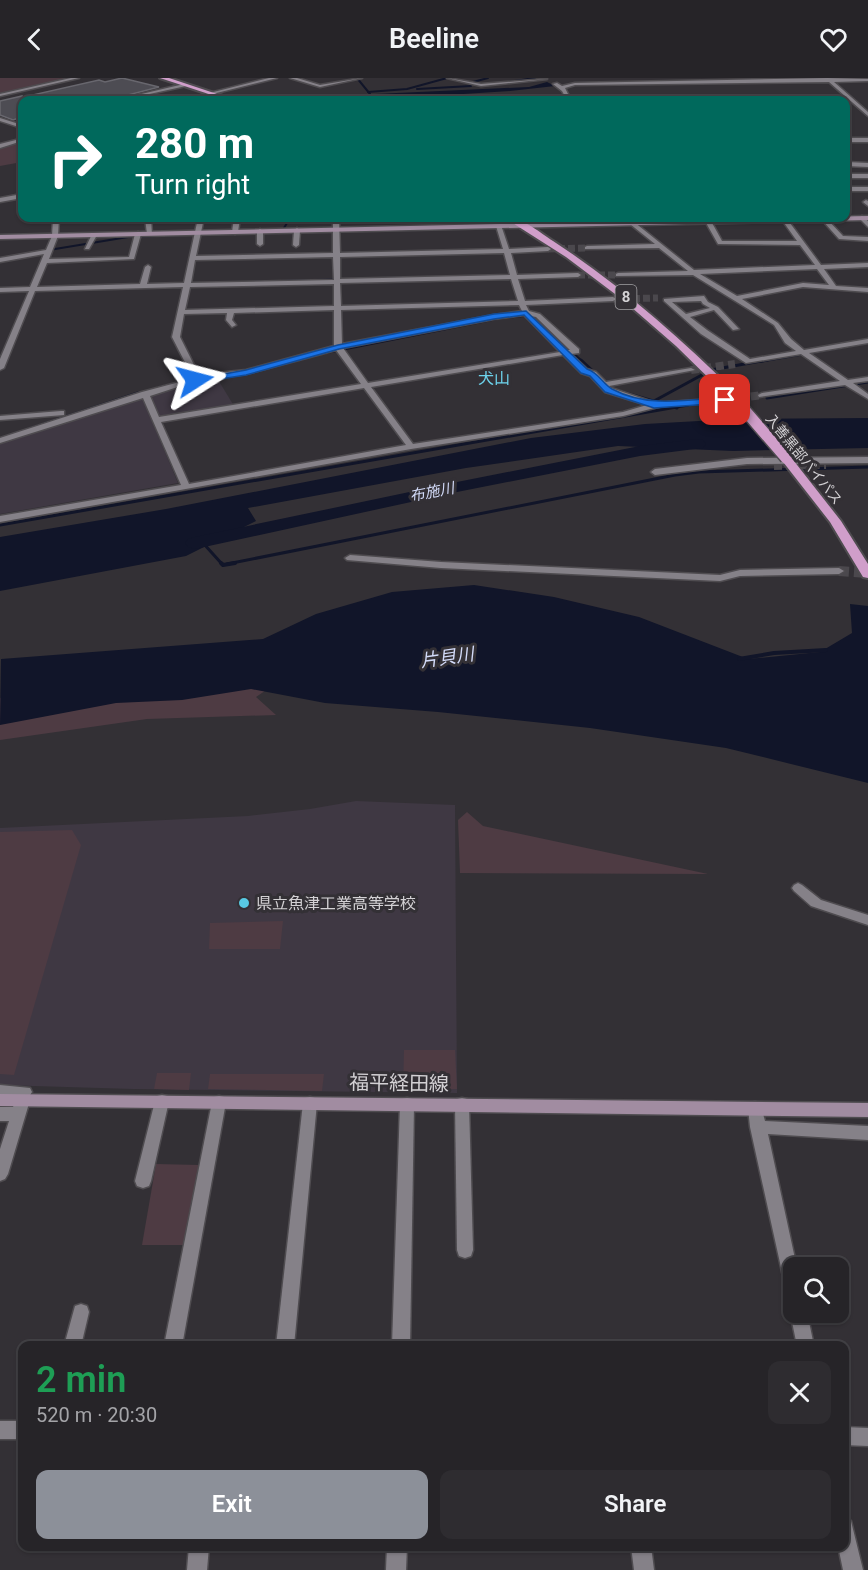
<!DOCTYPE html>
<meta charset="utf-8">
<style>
body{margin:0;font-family:Roboto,"Noto Sans JP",sans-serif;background:#2e2c30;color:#f1f3f6;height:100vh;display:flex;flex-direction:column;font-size:22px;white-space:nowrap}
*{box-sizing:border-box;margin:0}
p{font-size:20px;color:#a4a4a8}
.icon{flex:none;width:33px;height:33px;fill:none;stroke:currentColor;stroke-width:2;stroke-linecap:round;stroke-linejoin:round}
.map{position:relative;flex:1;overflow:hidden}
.sheet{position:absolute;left:18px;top:1263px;width:831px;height:210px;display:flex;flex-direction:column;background:#262428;border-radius:12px;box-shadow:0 2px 4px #0004,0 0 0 2px #424145}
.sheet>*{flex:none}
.banner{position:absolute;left:18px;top:18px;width:832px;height:126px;border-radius:12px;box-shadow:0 2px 4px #0004,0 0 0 2px #424145;background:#00695c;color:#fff;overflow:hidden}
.tools{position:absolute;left:783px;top:1179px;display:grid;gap:12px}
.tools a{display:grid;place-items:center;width:66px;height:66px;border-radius:12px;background:#262428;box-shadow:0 2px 4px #0004,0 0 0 2px #424145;font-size:30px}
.pin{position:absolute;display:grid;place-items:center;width:51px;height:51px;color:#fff;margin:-26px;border-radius:12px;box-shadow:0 3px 9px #0006}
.me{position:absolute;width:66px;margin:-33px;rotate:81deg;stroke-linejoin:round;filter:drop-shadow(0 0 4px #0008)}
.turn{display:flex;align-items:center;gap:21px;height:126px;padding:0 18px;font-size:27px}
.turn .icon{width:78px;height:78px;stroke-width:2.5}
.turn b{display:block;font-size:42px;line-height:51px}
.round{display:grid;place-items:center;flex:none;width:63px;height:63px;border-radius:12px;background:#2e2c30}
.headline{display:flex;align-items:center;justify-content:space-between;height:102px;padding:0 18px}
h1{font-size:36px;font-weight:600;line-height:45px;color:#1e9e55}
.action{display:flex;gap:12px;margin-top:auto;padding:12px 18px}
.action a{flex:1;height:69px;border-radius:12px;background:#8c9099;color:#fff;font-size:24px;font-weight:600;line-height:69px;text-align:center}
.action a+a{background:#2e2c30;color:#f1f3f6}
header{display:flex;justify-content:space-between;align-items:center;height:78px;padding:0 18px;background:#262428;font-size:27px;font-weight:600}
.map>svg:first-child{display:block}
.built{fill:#3f3843}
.green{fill:#4e3b43}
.water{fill:#111529}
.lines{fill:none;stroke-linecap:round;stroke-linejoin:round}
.stream-far2{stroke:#111529;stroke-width:2}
.stream-far1{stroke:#111529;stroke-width:3}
.stream{stroke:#111529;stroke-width:4}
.river{fill:#111529;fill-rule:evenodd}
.building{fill:#4d4c53;stroke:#68676e;stroke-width:1.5}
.minor-tunnel-far2{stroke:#4b484d;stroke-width:7;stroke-dasharray:7 3;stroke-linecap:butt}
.minor-tunnel-far1{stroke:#4b484d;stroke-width:8;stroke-dasharray:8 4.5;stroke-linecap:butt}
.minor-tunnel{stroke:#4b484d;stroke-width:10;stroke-dasharray:10 5;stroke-linecap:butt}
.minor-casing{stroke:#4f4c50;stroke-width:3}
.tertiary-casing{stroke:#4f4c50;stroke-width:3}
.secondary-casing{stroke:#4f4c50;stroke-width:3}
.trunk-casing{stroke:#4f4c50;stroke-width:4}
.minor{fill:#858188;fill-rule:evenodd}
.tertiary{fill:#858188;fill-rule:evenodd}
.secondary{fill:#a18ca1;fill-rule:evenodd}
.trunk{fill:#d09eca;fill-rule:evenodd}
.trunk-bridge-casing{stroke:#4f4c50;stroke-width:14;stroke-linecap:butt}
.trunk-bridge{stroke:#d09eca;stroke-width:11}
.route{fill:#1a73e8;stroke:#114b97;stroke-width:1.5}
.poi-dot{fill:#58c9e3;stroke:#333035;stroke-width:2}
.labels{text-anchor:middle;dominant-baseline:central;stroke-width:6;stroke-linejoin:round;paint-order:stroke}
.far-street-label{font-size:14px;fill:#d3d1d4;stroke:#333035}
.shield{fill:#333035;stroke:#a3a1a4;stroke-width:1.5}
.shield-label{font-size:15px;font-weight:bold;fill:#d3d1d4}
.far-water-label{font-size:15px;font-style:italic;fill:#d3dbf9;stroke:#333035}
.far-quarter-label{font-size:16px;fill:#6dd2eb;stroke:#333035}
.poi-label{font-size:16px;fill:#d3d1d4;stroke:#333035;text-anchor:start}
.water-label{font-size:18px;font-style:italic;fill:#d3dbf9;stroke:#333035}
.near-street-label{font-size:20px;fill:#d3d1d4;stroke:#333035}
</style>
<header><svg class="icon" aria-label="back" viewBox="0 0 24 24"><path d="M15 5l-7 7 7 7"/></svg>Beeline<svg class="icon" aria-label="heart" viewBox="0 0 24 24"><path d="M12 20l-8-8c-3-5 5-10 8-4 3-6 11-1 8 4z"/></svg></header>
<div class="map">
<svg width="868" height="1492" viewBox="0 0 868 1492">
<rect width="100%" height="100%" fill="#333035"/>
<g class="built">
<path d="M217,300L234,328L159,340L149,316L188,305Z"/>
<path d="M142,319L178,405L0,436V366Z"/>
<path d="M356,723L455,727L457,1015L133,1011L0,1007V750L248,738L310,731Z"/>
</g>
<g class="green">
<path d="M0,0H73L0,16Z"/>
<path d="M22,64V84L0,88V69Z"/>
<path d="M281,602L256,619L276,637L147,641L0,662V620Z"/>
<path d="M467,734L483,748L708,796L460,795L458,742Z"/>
<path d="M72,752L81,767L14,997L0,996V754Z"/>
<path d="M283,843L280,871H209L210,845Z"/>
<path d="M404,972H455L457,1011L403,1013Z"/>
<path d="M157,995H191L189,1012L154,1011Z"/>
<path d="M210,996H324L322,1013L208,1011Z"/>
<path d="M156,1086L199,1087L187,1167H142Z"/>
</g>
<g class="water">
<path d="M547,4L555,8L510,13L369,22H335L375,16L529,9Z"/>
<path d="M868,340V370L733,373L618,368L466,390L248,430L256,443L186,478L0,513V459L166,431L531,360L645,346L735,341Z"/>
<path d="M474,507L554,519L639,539L748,581L820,574L852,555L850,526L868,528V705L726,670L590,650L438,634L325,625L251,611L182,622L116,625L0,647L1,581L263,561L316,536L392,514Z"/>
</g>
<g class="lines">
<g class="stream-far2">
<path d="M357,0L370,16"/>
<path d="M473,4L488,0"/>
<path d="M508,4L535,0"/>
<path d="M417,11L471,8"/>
<path d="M368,14L407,11L447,0"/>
<path d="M284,150L290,140"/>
<path d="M231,156L279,155"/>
<path d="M49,172L128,159L213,156"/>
<path d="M215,205L419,199"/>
<path d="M0,210L77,208"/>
<path d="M316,277L497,241L532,237L583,284"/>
<path d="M759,284L868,265"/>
</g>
<g class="stream-far1">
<path d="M581,282L596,296"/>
<path d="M158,310L191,302"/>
<path d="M619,313L677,330"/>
<path d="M767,320L868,304"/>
<path d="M654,323L711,292L767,282"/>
<path d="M29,351L138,315"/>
<path d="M0,447L688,327"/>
<path d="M203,465L222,486"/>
<path d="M227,486L675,397L699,394L868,389"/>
</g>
<g class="stream">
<path d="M221,485L223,487L235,485"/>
<path d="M739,581L774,575L826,572"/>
</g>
<path class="river" d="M697,361L703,362L706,366L703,370L640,378L457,414L195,471L188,469L185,465L188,461L195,459L457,404L640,368Z"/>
</g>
<g class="building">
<path d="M122,0L159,9L109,22H28V18L99,2L105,4Z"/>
<path d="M22,18V39L13,42L0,37V23Z"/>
</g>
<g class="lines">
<g class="minor-tunnel-far2">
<path d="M548,171L587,170"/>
<path d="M578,197H618"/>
<path d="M613,221L658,220"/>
</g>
<g class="minor-tunnel-far1">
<path d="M691,292L735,286"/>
<path d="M726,322L762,317"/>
<path d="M774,388L826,387"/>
</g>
<path class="minor-tunnel" d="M839,493L868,495"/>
<g class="minor-casing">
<g id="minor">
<path d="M71,0H79L0,18V16Z"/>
<path d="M269,0H277L188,22H182Z"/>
<path d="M290,0H297L320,7L362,0L320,9Z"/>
<path d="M447,0L481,6L547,1L481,8Z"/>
<path d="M827,0L868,1V3L834,4L868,34V38L829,4L575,7L565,10L571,22H567L562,13L553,6L557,5L562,8L575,5Z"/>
<path d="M184,6L186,8L122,22H116Z"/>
<path d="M0,40L22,47V50L0,43Z"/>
<path d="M20,61H22V63L0,70V66Z"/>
<path d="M846,84L868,85V89L846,88Z"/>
<rect x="846" y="96" width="22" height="4"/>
<rect x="846" y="109" width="22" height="4"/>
<path d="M22,116V120L0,124V120Z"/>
<path d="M866,122L868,123V128L863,124Z"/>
<path d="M862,138L868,143V149L859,140Z"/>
<path d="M53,140H59L58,158L49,181L129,179L135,156L138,154L141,156L134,181L47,185L37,209L140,206L145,189L148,187L151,189L147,206L184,205L198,140H204L196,178L333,175V140H339L340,175L503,171L496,148L501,147L509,171L548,169L551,171L548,173L511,175L517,197L578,195L581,197L578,199L518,201L525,223L613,219L616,221L613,223L526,227L529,233L540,236L579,271V275L571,276L587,291L596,294L606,304L691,290L695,292L609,308L611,310L656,325L725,320L729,322L725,324L662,328L623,338L411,371L0,444V438L181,407L143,320L0,365V360L142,314L191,301V296L172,259L183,209L35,213L4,290L0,292V281L29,213L0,214V210L30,209L44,176L0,184V180L46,172L52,158ZM504,175L510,197L340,201V179ZM333,179L334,202L191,205L195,182ZM511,201L518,223L341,228L340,205ZM334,206V228L185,232L190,209ZM519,227L522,233L494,237L342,266L341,232ZM334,232V268L246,292L199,297L180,259L184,236L227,235L226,242L232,249L236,247L232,242L234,235ZM524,237L560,274L368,305L343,270L494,241ZM531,238L536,239L570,272H567ZM336,272L361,306L159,339L150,318L199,302L246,296ZM563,277L581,295L590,298L605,314L647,327L623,334L413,366L371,309ZM364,310L406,367L189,406L161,344Z"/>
<path d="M145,140H151L152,157L147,156Z"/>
<path d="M234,140H240L238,154L235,156L232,154Z"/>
<path d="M626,140H632L634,144L694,192L815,187L800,167L718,166L705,143L708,141L711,143L722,163H797L782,142L787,141L821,187L868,185V189L824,191L836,208L868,210V214L803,209L742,221L778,245L791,261L804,272L868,261V265L809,275L848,302L868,299V303L853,305L868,316V321L845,307L759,319L758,317L762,315L840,303L801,276L746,285L701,256L664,223V221L704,218L708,224L718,229L739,251L733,252L714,232L690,239L707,252L750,281L796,273L785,265L774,247L693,197L616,198V196L618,195L688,193L659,170L585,171V169L587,168L655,166L630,146ZM817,191L829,207L803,205L737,218L700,196ZM701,223L703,226L710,230L686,236L672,224Z"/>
<path d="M822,140H826L843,158L868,159V163L839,161L822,142Z"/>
<path d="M297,150L300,152L299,167L296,169L293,167L294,152Z"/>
<path d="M260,151L263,153V166L260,168L257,166V153Z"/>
<path d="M92,156L97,157L89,171H85Z"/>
<path d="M61,333H64V337L0,342V338Z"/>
<path d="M868,379V385L747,386L655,397L651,394L655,391L747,380Z"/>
<path d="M350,477L441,484L720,497L740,492L839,490L844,493L839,496L740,498L720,503L441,490L347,482L345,480Z"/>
<path d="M798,805L802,807L821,822L868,837V847L811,828L794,813L792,810L794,807Z"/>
<path d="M0,1007L30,1010L32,1014L29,1019L30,1022L8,1096L5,1101L0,1103V1071L9,1043H0V1029H13L17,1020L0,1019Z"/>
<path d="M162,1017L167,1018L169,1023L151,1103L149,1108L143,1110L137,1108L135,1103L155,1023L157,1018Z"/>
<path d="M219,1018L224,1019L226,1024L182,1268H164L212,1024L214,1019Z"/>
<path d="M310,1019L315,1020L317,1025L294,1268H276L303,1025L305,1020Z"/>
<path d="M407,1020L412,1021L414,1026L410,1268H392L400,1026L402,1021Z"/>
<path d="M462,1020L467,1021L469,1026L473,1172L471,1178L465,1180L459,1178L457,1172L455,1026L457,1021Z"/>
<path d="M755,1024L760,1025L765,1043L868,1048V1062L768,1056L797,1190H794V1220L788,1218L786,1212L750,1049L748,1030L750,1025Z"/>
<path d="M81,1226L87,1228L89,1234L81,1268H64L75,1228Z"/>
<path d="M794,1227V1234H807L814,1268H797L790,1234Z"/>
<rect x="0" y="1343" width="22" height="18"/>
<path d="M844,1349L868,1350V1368L844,1367Z"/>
<path d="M844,1441L851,1443L863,1492H843L838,1468H844Z"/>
<path d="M189,1468H209L207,1492H187Z"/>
<path d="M387,1468H407L406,1492H386Z"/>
<path d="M631,1468H651L654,1492H634Z"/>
</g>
</g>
<g class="tertiary-casing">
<rect id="tertiary" x="846" y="60" width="22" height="4"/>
</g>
<g class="secondary-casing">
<g id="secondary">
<path d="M868,138V142L0,161V157Z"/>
<path d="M0,1016L868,1025V1039L0,1028Z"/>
</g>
</g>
<g class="trunk-casing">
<g id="trunk">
<path d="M160,0H169L235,22H227Z"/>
<path d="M505,140C521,138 540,155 553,163C619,206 678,258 734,313V317H726L676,268L623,222L566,179Z"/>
<path d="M786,377L790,378L841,443L868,486V500L863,499L830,444L780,380Z"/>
</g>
</g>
<use href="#minor" class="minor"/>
<use href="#tertiary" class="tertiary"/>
<use href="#secondary" class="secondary"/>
<use href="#trunk" class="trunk"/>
<g class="trunk-bridge-casing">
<path id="trunk-bridge" d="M730,315L786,380"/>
</g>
<use href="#trunk-bridge" class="trunk-bridge"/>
</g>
<path class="route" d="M526,233L587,291C599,295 602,305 612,311C647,330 687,322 725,319L729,322L725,325L654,330L605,314L590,298L581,295L524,237L494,241L339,271L246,297L195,305L191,302L246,292L338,267L494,236Z"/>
<circle class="poi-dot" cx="244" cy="825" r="6"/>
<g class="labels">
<g class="far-street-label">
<text transform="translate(804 381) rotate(51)">入善黒部バイパス</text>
</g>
<rect class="shield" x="615.5" y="207" width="21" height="24" rx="4.5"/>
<g class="shield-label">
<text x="626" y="219">8</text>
</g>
<g class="far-water-label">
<text transform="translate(432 414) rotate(-11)">布施川</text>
</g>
<g class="far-quarter-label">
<text x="494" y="300">犬山</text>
</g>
<g class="poi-label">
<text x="256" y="825">県立魚津工業高等学校</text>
</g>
<g class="water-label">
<text transform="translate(447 579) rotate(-8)">片貝川</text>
</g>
<g class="near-street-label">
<text transform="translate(399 1005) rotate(1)">福平経田線</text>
</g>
</g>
</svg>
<div class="tools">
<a><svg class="icon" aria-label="search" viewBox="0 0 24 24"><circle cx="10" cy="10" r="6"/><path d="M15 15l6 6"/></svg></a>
</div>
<div class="pin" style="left:725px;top:322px;background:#d93025"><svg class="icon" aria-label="arrive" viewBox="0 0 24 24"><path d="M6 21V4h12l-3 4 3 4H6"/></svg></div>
<svg class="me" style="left:195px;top:302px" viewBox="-20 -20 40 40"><path d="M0-17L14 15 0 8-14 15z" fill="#1a73e8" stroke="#fff" stroke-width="4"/></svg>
<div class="banner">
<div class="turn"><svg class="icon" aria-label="right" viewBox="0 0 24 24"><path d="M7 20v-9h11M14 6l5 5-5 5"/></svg><div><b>280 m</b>Turn right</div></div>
</div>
<section class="sheet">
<div class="headline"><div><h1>2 min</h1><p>520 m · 20:30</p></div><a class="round"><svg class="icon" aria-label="close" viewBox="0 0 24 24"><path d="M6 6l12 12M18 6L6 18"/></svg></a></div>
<div class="action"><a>Exit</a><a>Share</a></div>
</section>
</div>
